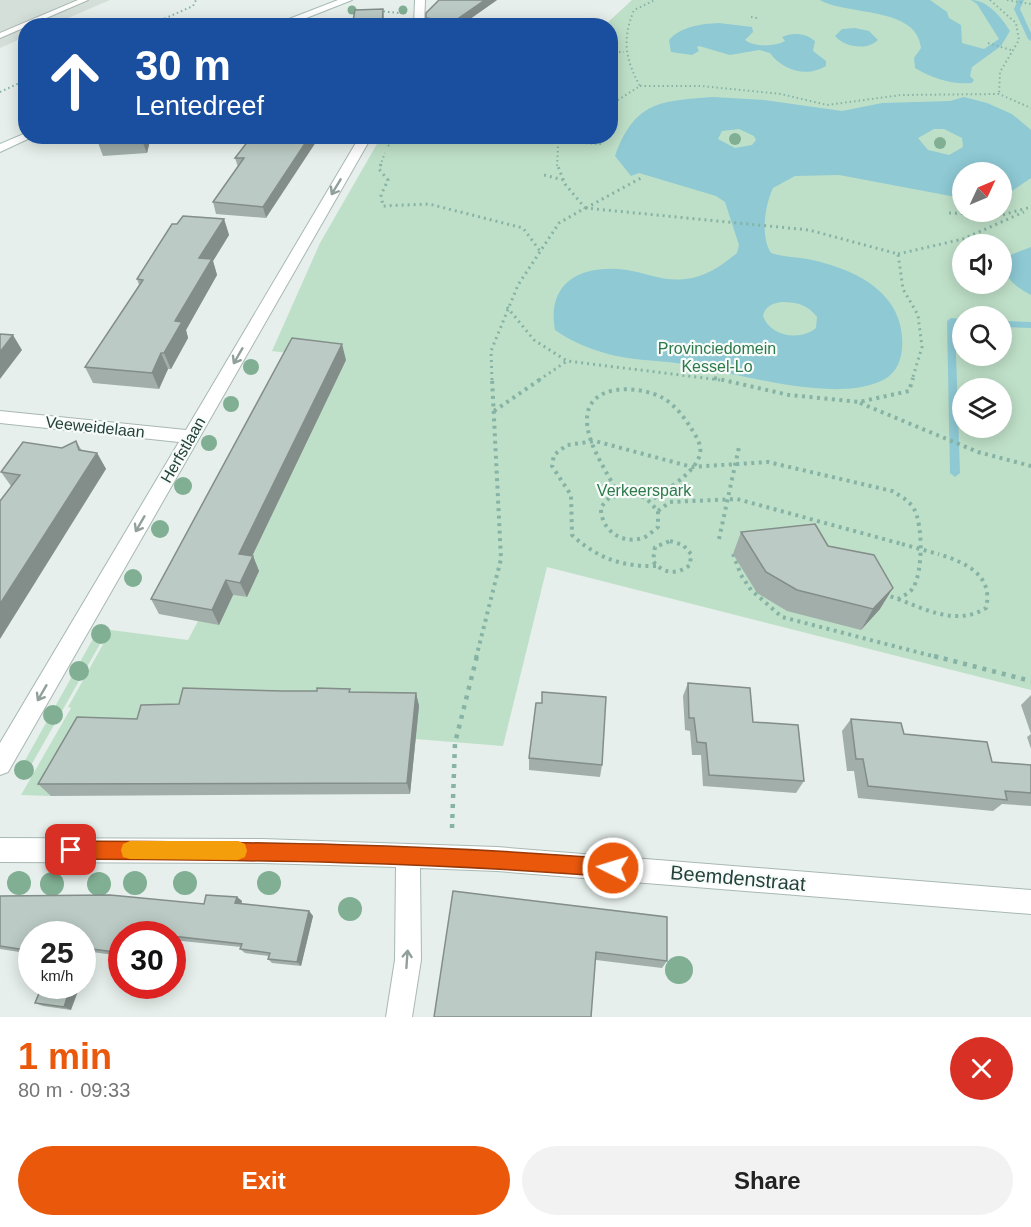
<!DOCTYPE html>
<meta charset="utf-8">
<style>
body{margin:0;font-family:Helvetica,sans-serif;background:#f2f2f2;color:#222;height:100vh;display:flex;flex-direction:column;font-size:22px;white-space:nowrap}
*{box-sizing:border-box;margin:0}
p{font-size:20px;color:#767676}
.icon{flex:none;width:33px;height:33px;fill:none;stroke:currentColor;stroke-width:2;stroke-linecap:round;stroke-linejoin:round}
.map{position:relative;height:1017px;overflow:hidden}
.side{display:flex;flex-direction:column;background:#fff;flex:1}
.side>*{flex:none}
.banner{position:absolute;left:18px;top:18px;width:600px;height:126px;border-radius:24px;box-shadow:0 3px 15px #0003;background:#1a4fa0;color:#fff;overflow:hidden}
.needle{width:39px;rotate:46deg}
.tools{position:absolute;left:952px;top:162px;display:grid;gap:12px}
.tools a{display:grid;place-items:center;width:60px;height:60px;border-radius:50%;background:#fff;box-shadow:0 3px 15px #0003;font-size:30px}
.speed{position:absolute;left:18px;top:921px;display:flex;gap:12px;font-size:30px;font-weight:700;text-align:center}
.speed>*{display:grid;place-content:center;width:78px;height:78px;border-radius:50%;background:#fff;box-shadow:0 3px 15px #0003;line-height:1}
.speed small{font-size:15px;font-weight:400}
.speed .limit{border:9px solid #d22;background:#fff;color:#111}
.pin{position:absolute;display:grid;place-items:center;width:51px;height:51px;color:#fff;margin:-26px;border-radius:12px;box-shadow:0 3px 9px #0006}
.me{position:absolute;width:66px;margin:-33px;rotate:275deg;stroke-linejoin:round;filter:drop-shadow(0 0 4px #0008)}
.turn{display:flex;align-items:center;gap:21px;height:126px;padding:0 18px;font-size:27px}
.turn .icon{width:78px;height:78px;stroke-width:2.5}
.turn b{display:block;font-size:42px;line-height:51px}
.round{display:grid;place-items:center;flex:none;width:63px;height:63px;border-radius:32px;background:#f2f2f2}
.summary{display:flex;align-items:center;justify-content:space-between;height:102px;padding:0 18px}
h1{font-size:36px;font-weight:700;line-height:45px;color:#ea580c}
.button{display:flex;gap:12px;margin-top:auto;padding:12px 18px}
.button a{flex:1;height:69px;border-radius:36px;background:#ea580c;color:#fff;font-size:24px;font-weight:700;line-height:69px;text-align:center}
.button a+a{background:#f2f2f2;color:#222}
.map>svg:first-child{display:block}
.built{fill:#d4dfda}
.green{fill:#bfe0c8;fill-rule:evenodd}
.water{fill:#8ec9d4;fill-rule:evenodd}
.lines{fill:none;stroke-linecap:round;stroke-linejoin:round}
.stream{fill:#8ec9d4;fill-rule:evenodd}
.lane-casing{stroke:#a8b8b2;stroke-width:2}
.street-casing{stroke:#a8b8b2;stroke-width:2}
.secondary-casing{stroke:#a4bbb3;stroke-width:2}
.path-far3{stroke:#86b3a5;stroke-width:2;stroke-dasharray:1.5 3;stroke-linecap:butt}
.path-far2{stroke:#86b3a5;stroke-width:3;stroke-dasharray:2 4;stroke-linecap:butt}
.path-far1{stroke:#86b3a5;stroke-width:4;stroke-dasharray:3 4.5;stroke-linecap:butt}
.path{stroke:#86b3a5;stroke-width:4.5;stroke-dasharray:4 6;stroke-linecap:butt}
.lane{fill:#fff;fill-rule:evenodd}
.street{fill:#fff;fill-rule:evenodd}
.secondary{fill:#fff;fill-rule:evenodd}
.path-bridge{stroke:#86b3a5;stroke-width:4;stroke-dasharray:3 4.5;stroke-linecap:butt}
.tree{fill:#80af93}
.wall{fill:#a1aea9}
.shaded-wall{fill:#838d89}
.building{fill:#bbcac4;stroke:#838d89;stroke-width:1.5}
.oneway{stroke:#92a09c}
.route{fill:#ea580c;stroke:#983908;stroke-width:1.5}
.slow{fill:#f59e0b}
.labels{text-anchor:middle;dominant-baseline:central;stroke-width:4.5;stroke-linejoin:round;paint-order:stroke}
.park-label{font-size:16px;fill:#2d7a4b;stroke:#f7fbf9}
.street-label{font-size:16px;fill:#24423a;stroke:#f7fbf9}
.near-street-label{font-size:20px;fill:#24423a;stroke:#f7fbf9}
</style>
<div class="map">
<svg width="1031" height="1017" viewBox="0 0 1031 1017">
<rect width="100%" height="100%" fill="#e6efeb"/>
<path class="built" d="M0,0H110L52,25L26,26L25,37L0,48Z"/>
<g class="green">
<path d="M632,0H1031V690L547,567L503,746L415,739L418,706L188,717L80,742L51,796L21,795L71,708L68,707L111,630L188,640L198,621L219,624L233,595L247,597L246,569L345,360L272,351L320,243L381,137L610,136V26L605,25ZM963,172H1002V212H963ZM963,244H1002V284H963ZM963,316H1002V356H963ZM963,388H1002V428H963Z"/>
<path d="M99,628L108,630L25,776L18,773Z"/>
</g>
<g class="water">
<path d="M820,0H930L947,12L949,18L961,25L962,43L984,49L999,39L977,4L971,0C988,0 1002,18 1010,31L1001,46L972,67L970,76L974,80L972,83C952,85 932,78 915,68L914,58L921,48C917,6 848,16 820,0Z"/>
<path d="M719,23L752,27L753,32L745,40C754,47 774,47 785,41L782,37C793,32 806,33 815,41L813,51L826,61V66C807,78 782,70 770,53L759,50L730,55L699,46L697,47L699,51L692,55L671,52L669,40C682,26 701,24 719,23Z"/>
<path d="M855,28L869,31L878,40C867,51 844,47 835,36L842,29Z"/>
<path d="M713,97L764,100L842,111L882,103L950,101L964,97L987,103L1012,114L1031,130V178L1012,191L1002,192V172H963V196L956,197L839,175L795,176L773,188C765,205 760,236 771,253C783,257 795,257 807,259C854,268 907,293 902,349C900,368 891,379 873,384C822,401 730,371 676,363C654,360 630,360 608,354C588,348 572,342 555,330C546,281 583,264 627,270C646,273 665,282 685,279C706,277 721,266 737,253L739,245L725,202L716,196L639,173L631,176L615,156C635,101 660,101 713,97ZM739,129L754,136L756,140L752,145L735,148L718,139L722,131ZM934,129H944L962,138L963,147L949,155L928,150L918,138ZM782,302C797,302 808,305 817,317L816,328C801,341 770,337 763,316C765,306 773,303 782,302Z"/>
<path d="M1031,247V295C1017,288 1007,280 1002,265L1008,256Z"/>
</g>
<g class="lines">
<g class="stream">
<path d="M1018,0H1024L1020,9L1031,33V41L1028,39L1014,9Z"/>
<path d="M951,318L963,319V325L955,324L960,473L955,477L950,473L947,321Z"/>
<path d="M1002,321L1031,322V328L1002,327Z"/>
</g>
<g class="lane-casing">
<path id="lane" d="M78,0H88L0,38V33Z"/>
</g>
<g class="street-casing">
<g id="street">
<path d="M415,0H425L424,26H414Z"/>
<path d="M360,136H372L8,772L0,775V743L179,442L0,423V411L186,430Z"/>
<path d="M0,838L262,839L497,847L1031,890V914L497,871L420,868L421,960L412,1017H386L395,960L396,867L262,863L0,862Z"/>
</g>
</g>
<g class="secondary-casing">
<g id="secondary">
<path d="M338,0H352L286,26H271Z"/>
<path d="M26,133V136H32L30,138L0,152V144Z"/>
</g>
</g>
<g class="path-far3">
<path d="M990,0L1016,23L1019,40L1000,72L999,94"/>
<path d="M1007,0L1031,4"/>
<path d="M379,11L399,13"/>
<path d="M751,17L757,18"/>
<path d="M148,26L193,6L196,0"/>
<path d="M243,26L255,20"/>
<path d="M988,43L1014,51"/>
<path d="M610,52H624"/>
<path d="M640,86H701L781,94L827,105L901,95L999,94L1031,108"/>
<path d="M0,92L26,80"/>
<path d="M610,105L640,86C625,59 622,39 634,10L655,0"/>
<path d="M559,142L603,144"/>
<path d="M388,146L402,136"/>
<path d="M380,166L385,153"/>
<path d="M557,166L558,147L562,136"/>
</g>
<g class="path-far2">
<path d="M381,164L379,169L388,180L381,195L383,206L429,204L523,228L540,251"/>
<path d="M544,175L563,180"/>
<path d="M585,208L809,230L898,254L903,289L918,315L922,347L912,380"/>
<path d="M586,208L641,178"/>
<path d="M949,213L1002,215L1031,207"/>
<path d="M898,254L963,239L1024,212"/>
<path d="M507,307L534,340L567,361L721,380"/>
<path d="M492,380L491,351L518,285L559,223L585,208L565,184L557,164"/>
<path d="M539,380L567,361"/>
</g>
<g class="path-far1">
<path d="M714,378L789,395L859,402L909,391L913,378"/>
<path d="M860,403L978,452L1031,466"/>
<path d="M494,411L542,378"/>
<path d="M627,493L646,498L658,511V527C653,531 648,536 643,538C621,545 600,529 601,507L609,498Z"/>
<path d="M618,494C608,473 588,446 587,422C585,382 639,385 663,398C675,405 684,417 691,428C696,436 702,445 700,454C695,474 665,490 650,501"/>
<path d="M658,511L670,502L737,499L902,544"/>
<path d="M670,541L683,545L691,554L690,565C677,575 663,574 653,561L655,547Z"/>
<path d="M733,554L741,575L751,590L782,617L940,658"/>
<path d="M656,566C622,567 597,558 572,535L571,495L552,466L554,455L567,445L595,441L692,467L768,462L892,491C900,496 909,500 914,509C923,525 923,572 913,588C910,593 903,596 898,599L884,594"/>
<path d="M898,599C927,610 957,626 986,608C994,575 965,562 938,554"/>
<path d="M476,658L501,559L492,378"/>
</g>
<g class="path">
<path d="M934,656L1031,681"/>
<path d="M452,828L455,743L477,656"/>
</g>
<use href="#lane" class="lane"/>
<use href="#street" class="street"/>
<use href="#secondary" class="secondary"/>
<g class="path-bridge">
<path d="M719,539L739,447"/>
<path d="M902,544L938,554"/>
</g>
</g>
<g class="tree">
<circle cx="352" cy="10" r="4.5"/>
<circle cx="403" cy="10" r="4.5"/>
<circle cx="735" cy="139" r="6"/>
<circle cx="940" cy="143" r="6"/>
<circle cx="251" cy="367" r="8"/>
<circle cx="231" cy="404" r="8"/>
<circle cx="209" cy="443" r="8"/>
<circle cx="183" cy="486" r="9"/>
<circle cx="160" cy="529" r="9"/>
<circle cx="133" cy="578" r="9"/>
<circle cx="101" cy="634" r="10"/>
<circle cx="79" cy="671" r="10"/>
<circle cx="53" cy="715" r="10"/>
<circle cx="24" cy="770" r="10"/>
<circle cx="19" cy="883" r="12"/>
<circle cx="135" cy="883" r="12"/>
<circle cx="185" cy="883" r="12"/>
<circle cx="269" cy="883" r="12"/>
<circle cx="52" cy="884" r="12"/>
<circle cx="99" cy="884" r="12"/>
<circle cx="350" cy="909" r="12"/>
<circle cx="679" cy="970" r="14"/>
</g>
<g class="wall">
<path d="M497,0L460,26H426V18Z"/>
<path d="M151,136L147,153L103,156L97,140Z"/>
<path d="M252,136L266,218L216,214L213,202L238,167L235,158Z"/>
<path d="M224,219L229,235L213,261L217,275L186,330L188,338L171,369H168L159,389L93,383L85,367L139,285L137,279L177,224Z"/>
<path d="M346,360L252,556H253L259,571L247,597L233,595L219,625L159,614L151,599Z"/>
<path d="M76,441L82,451L97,453L106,469L11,486L1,472L62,448Z"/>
<path d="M741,532L828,546L880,609L861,630L787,611L757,593L733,554Z"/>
<path d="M688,683L753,722L804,781L796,793L703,786L701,755H692L690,731L685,730L683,696Z"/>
<path d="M282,691H317L416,693L419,706L410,794L51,796L38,784L137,719L179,704Z"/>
<path d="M1031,695V749L1027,737L1031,734L1021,705Z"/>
<path d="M851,719L992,762L1031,765V806L1002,804L993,811L858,798L854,771H847L842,731Z"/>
<path d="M529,758L602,765L600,777L529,770Z"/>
<path d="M453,891L667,961L662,968L596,960Z"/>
<path d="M0,896L204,904L237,897L242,901L241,904L309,911L313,916L301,966L272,963L268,959L269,956L245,953L240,949L241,947L172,940V934H122V956L92,952L82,978V934H32V954L0,949Z"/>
<path d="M42,986L71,1010L43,1006L35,1003Z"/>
</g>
<g class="shaded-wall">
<path d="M485,0H497L460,26H453V22Z"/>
<path d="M383,9L384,20V26H382Z"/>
<path d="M142,136H151L147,153L141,138Z"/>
<path d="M310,136H320L266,218L263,207Z"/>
<path d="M224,219L229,235L213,261L217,275L186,330L188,338L171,369L164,353L199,258Z"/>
<path d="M13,335L22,350L0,379V352Z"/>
<path d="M342,344L346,360L246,569L239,554Z"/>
<path d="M161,353L168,369L159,389L152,373Z"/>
<path d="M97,453L106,469L0,639V604Z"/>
<path d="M253,556L259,571L247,597L240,583Z"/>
<path d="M226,580L233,595L219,625L212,610Z"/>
<path d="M893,588L880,609L861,630L873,609Z"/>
<path d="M416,693L419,706L410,794L407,783Z"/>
<path d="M237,897L242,901L240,908L235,903Z"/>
<path d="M309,911L313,916L301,966L297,962Z"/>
<path d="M85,948L92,952L82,978V955Z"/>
<path d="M71,986H80L71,1010L64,1007Z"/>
</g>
<g class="building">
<path d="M439,0H485L453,22L426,18V13Z"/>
<path d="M383,9L382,26H352L355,10Z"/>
<path d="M98,136H142L141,138L97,140Z"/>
<path d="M252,136H310L263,207L213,202L244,158H235Z"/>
<path d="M183,216L224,219L199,258L212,259L175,321L182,322L164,353H161L152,373L85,367L143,280L137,279L172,224H177Z"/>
<path d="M0,334L13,335L0,352Z"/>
<path d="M292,338L342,344L239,554L253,556L240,583L226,580L212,610L151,599Z"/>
<path d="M76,441L79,450L97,453L0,604V501L20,475L1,472L23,442L62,448Z"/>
<path d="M815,524L828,546L874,555L893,588L873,609L797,590L766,572L741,532Z"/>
<path d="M688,683L750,688L753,722L798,725L804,781L709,775L706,743L697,742L694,718H689Z"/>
<path d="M183,688L282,691H317V688L350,689L349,692L416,693L407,783L38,784L77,717L137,719L141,705L179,704Z"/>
<path d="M542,692L606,697L602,765L529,758L536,703H542Z"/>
<path d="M851,719L901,723L904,734L987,742L992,762L1031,765V793L1005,791L1007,800L868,786L863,759H856Z"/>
<path d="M453,891L667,917V961L596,952L591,1017H434Z"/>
<path d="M110,895L204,904L206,895L237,897L235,903L309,911L297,962L268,959L270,953L240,949L242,944L172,936V934L144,933L143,934H122V953L85,948L82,955V934H32V951L0,946V896Z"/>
<path d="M42,986H71L64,1007L35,1003Z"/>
</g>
<defs><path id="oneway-shaft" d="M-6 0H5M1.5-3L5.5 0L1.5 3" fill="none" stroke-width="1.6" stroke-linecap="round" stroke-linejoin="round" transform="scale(1.5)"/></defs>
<g class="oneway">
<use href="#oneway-shaft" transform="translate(336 187) rotate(121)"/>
<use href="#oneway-shaft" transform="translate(238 356) rotate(120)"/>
<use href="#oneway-shaft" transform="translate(140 524) rotate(120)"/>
<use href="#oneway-shaft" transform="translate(42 693) rotate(120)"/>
<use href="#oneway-shaft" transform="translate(407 959) rotate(-86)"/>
</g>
<path class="route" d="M71,841C252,842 433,844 613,859L620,862L622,868L620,875L613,877C433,862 252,860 71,859L65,856L62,850L65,844Z"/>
<path class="slow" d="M130,841H238L245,844L247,851L245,857L238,860L130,859L123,857L121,850L123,844Z"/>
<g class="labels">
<g class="park-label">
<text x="717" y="348">Provinciedomein<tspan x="717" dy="18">Kessel-Lo</tspan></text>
<text x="644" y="490">Verkeerspark</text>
</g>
<g class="street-label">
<text transform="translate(95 427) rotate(6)">Veeweidelaan</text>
<text transform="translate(183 450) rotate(-60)">Herfstlaan</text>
</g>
<g class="near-street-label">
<text transform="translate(738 878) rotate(5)">Beemdenstraat</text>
</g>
</g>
</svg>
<div class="tools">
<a><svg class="needle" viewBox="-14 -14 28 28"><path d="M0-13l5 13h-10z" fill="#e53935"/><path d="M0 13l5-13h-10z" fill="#767676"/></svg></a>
<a><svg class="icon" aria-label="sound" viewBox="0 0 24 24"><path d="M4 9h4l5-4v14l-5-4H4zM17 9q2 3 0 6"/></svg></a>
<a><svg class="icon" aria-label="search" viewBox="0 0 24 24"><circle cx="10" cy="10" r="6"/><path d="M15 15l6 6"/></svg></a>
<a><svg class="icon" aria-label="layers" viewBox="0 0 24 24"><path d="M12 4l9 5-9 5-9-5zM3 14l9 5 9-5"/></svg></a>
</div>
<div class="speed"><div>25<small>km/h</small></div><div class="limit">30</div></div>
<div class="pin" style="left:71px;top:850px;background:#d93025"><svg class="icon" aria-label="arrive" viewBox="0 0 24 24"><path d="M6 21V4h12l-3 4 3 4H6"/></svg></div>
<svg class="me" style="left:613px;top:868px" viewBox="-20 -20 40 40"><circle r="17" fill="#ea580c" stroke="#fff" stroke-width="3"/><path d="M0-11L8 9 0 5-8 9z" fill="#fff"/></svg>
<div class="banner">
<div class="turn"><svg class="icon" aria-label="ahead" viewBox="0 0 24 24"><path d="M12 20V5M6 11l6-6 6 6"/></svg><div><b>30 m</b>Lentedreef</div></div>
</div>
</div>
<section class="side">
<div class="summary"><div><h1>1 min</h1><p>80 m · 09:33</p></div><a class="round" style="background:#d93025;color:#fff"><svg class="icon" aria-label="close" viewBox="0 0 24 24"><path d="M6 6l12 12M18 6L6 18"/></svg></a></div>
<div class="button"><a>Exit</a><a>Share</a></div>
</section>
